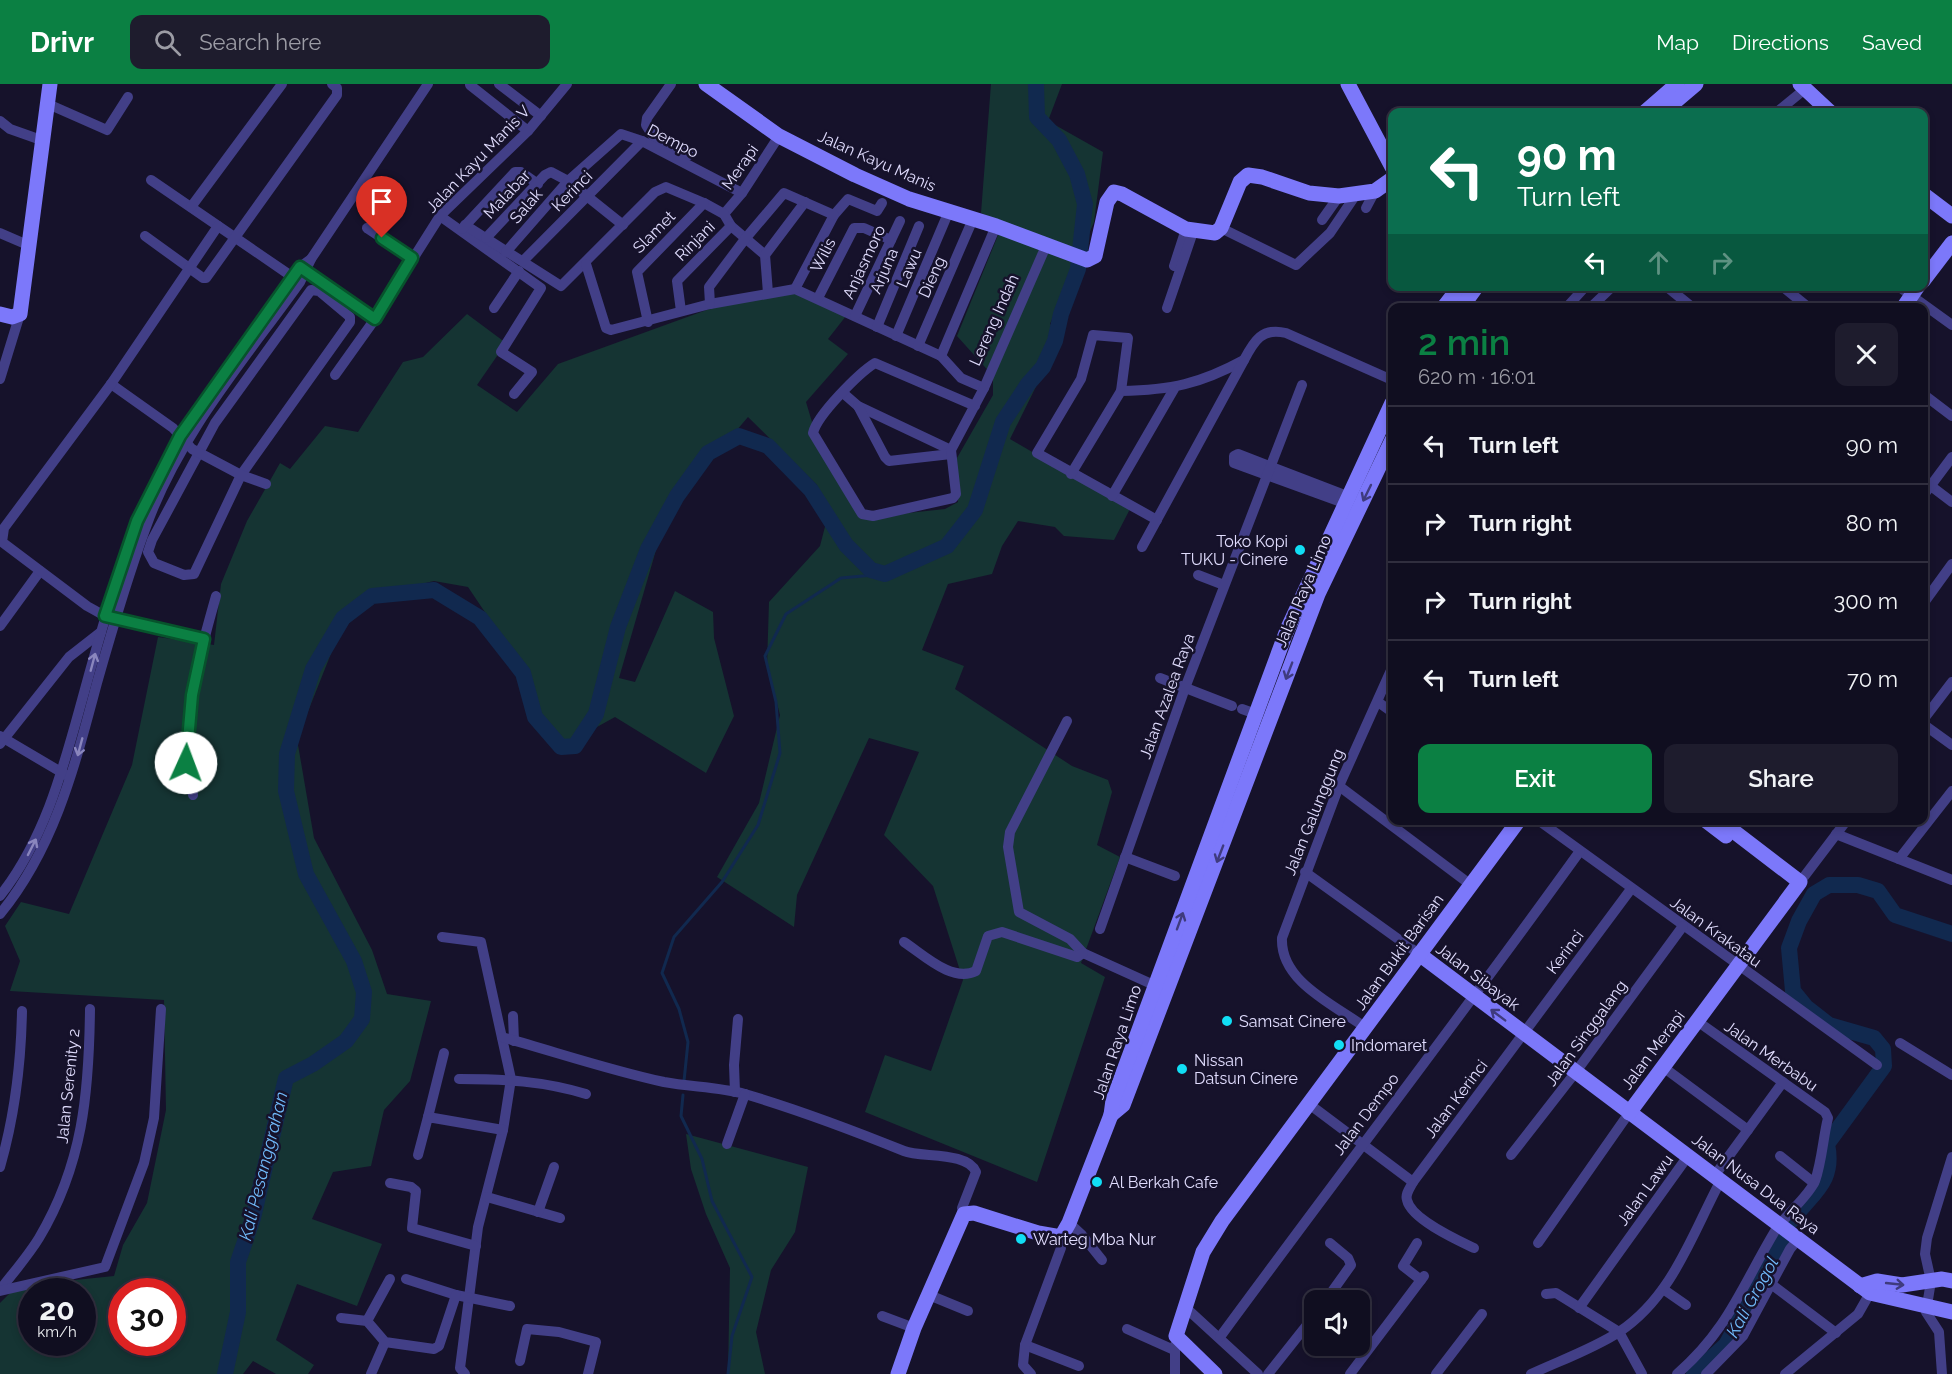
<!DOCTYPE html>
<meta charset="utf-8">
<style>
body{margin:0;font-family:Raleway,sans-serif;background:#1e1c2d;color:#f1f3f6;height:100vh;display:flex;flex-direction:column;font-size:22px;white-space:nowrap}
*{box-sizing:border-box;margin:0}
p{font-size:20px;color:#9c9ca5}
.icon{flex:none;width:33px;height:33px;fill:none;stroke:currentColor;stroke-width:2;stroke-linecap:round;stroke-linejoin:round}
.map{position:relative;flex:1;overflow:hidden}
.sheet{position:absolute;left:1388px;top:219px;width:540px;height:522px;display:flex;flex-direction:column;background:#100e20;border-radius:12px;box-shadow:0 3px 9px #0003,0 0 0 2px #302e3e}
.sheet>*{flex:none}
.guide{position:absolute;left:1388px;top:24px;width:540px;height:183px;border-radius:12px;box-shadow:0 3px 9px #0003,0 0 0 2px #302e3e;background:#0b6e4f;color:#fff;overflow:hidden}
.fabs{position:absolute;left:1304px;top:1206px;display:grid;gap:12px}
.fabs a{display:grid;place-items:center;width:66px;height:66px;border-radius:12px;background:#100e20;box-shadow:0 3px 9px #0003,0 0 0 2px #302e3e;font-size:30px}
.speed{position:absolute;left:18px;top:1194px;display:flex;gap:12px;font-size:30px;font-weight:700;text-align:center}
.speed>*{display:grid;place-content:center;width:78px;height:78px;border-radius:50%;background:#100e20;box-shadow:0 3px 9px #0003,0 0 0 2px #302e3e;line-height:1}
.speed small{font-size:15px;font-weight:400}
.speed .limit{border:9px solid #d22;background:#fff;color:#111}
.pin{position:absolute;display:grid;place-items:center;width:51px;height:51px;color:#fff;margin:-62px -26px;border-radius:50% 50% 50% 0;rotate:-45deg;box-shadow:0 0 6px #0007}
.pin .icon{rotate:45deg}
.me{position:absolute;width:66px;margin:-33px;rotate:2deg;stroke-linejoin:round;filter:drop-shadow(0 0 4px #0008)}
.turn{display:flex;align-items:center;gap:21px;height:126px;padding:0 30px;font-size:27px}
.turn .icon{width:78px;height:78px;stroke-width:2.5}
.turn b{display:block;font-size:42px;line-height:51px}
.lanes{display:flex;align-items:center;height:57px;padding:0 30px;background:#0003;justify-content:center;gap:30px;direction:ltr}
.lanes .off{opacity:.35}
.round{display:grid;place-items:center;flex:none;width:63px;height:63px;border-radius:12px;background:#1e1c2d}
.headline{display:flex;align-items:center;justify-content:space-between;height:102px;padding:0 30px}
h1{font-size:36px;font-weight:600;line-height:45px;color:#0b8043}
.cta{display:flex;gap:12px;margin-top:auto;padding:12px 30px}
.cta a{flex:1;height:69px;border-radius:12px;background:#0b8043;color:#fff;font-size:24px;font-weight:600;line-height:69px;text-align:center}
.cta a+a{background:#1e1c2d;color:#f1f3f6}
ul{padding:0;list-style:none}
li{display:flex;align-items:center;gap:18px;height:78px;padding:0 30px;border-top:2px solid #302e3e}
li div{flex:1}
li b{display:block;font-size:22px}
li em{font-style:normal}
header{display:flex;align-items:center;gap:36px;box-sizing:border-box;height:84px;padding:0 30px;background:#0b8043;color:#fff}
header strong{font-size:28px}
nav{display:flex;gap:33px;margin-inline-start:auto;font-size:21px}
.search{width:420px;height:54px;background:#1e1c2d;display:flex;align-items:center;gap:15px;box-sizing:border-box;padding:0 21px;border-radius:12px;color:#9c9ca5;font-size:22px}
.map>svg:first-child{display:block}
.green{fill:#153433;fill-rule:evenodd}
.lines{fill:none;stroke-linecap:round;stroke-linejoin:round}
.stream{stroke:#11294f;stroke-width:3}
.river{stroke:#11294f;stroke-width:16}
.street{stroke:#423f87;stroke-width:10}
.secondary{stroke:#7c78fa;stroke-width:15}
.oneway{stroke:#3f3b7e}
.oneway2{stroke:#8a86bd}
.route-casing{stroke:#07532c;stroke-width:15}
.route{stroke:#0b8043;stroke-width:10}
.poi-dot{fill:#11def5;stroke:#16122b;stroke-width:2}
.labels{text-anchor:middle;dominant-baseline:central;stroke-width:5;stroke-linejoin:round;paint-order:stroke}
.street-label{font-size:16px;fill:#e1ddfe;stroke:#16122b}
.poi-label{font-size:16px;fill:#e1ddfe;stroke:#16122b;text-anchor:start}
.water-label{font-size:18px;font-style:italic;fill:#70b9f9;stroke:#16122b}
</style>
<header>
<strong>Drivr</strong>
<div class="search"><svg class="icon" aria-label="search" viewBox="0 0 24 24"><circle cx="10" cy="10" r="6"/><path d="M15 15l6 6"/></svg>Search here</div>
<nav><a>Map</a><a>Directions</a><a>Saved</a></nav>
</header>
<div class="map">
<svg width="1952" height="1290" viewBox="0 0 1952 1290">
<rect width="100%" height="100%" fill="#16122b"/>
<g class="green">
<path d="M991,0H1062L1048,37L1103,68L1094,138L1050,240L1062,250L1010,355L1130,425L1114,456L1064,452L1055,443L1018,437L1002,462L992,490L948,500L922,566L964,582L955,605L1072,682L1108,696L1112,708L1097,761L1120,773L1081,879L1105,893L1037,1098L865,1028L885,971L931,987L963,896L933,802L884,751L919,668L869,654L797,811L794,843L717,793L759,719L780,631L767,581L769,518L820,462L827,435L817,401L748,333L667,428L619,594L635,598L675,507L713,528L714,554L734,632L706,689L615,633L568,659L535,628L505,558L468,503L434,497L373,511L338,552L297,655L314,754L372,866L387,910L431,917L410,997L384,1026L371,1082L333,1088L312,1135L382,1160L357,1222L297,1200L276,1256L314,1281L308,1290H276L253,1277L243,1290H0V1219L17,1202L114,1192L123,1161L147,1119L166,1026L164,916L10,907L20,877L5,842L21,818L69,830L132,681L158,553L214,561L221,500L247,437L280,379L290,385L325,342L358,348L403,278L423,273L467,230L506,259L477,301L517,328L558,280L723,220L798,209L846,232L828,255L848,270L806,318L815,348L862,434L945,425L958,418L957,374L993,311V292L957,252L1003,139L981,129ZM32,1208H82V1258H32ZM122,1208H172V1258H122Z"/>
<path d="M686,1050L808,1083L795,1148L771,1186L756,1248L765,1290H728L730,1184L706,1130L691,1085Z"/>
</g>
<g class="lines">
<g class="stream">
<path d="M684,997L688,958L679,925L662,889L674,853L722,798L758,741L780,669L776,618L765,572L786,530L841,494L885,490"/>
<path d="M683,1011L681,1032L702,1075L712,1117L752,1193L732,1252L728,1290"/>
</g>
<g class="river">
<path d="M1791,1137C1813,1108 1835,1098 1827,1060L1884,982L1883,965L1874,954L1829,941L1806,923L1793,907L1789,864L1799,837L1814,810L1829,801H1858L1878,807L1895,831L1952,850"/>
<path d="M225,1290L238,1228V1178L253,1134L286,994L313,980L346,957L362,935L364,908L354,877L306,790L286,707L287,670L313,585L343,534L372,512L434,506L480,534L523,589L535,633L561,663L575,662L596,630L618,543L648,465L677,412L708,369L739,352L768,362L811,406L846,461L871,486L885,490L947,462L975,426L1003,338L1028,300L1043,283L1055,257L1061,230L1078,185L1085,120L1077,90L1059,56L1037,33L1036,0"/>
<path d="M1694,1290L1726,1261L1782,1158"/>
</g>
<g class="street">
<path d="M499,0L541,32"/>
<path d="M671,0L647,34L646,41L653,52L689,71"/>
<path d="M470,1L528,47"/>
<path d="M48,20L107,46L128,13"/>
<path d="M1777,28L1805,5"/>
<path d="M0,37L10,45L44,57"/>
<path d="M151,96L297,196"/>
<path d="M191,123L282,0"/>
<path d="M1366,124L1375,107"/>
<path d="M724,130L742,109L779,52"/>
<path d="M440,132L541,204L501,268L532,288L514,310"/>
<path d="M1322,136L1339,112"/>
<path d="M465,141L561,202L655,108L666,103L704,119L724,130L731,142L765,171L768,209"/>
<path d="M367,144L412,174"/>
<path d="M1221,144L1296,181L1330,149L1357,109"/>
<path d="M462,145L515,88H521L538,100"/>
<path d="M0,149L30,162"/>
<path d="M145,152L203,194H206L337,11V4L332,0"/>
<path d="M486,154L545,91L551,88L568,97L623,141"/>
<path d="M506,168L568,97L621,50L642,57L742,109"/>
<path d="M765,171L805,118"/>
<path d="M523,177L642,57"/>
<path d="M586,180L606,244L611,246L710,220L795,205L941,272L961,294L984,304"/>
<path d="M1174,182L1186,145"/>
<path d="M302,184L375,235"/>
<path d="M1666,202L1693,224"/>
<path d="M1782,202L1809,224"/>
<path d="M1898,202L1952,241"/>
<path d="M795,205L834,131L848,115L877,127L882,119"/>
<path d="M311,206L319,207L350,233V238L241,391L194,490L184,491L154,479L148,468L152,456L215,339Z"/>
<path d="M818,214L854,144H864L891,156"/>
<path d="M710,220L709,203L745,155L784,109L834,131"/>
<path d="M494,224L519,187"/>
<path d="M1167,224L1193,148"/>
<path d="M1566,224L1586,202"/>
<path d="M1590,224L1613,202"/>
<path d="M681,227L677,197L731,142"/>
<path d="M855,232L900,137"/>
<path d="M648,238L637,188L704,119"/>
<path d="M877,243L919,142"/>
<path d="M896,252L949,127"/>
<path d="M918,262L973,135"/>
<path d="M941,272L996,142"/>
<path d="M335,291L375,235L440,132L528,47L567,0"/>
<path d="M0,295L20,230"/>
<path d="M111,300L173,344L192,365L241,391L266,400"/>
<path d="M1121,307L1128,254L1093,251L1081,295L1037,369L1157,436"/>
<path d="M843,309L858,322L951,366"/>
<path d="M1923,310L1952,332"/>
<path d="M858,322L885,373L889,377L951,370"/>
<path d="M975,322L875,279C859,289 817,331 813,349L862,430L873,432L953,414L956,410L951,366L984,304L1046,162"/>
<path d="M1071,390L1121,307C1171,306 1200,300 1244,276"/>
<path d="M1923,396L1952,418"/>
<path d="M1112,412L1174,305"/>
<path d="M1923,412L1952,373"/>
<path d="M1344,419L1234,379V372L1238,370L1347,412"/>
<path d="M1142,463L1244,276C1254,257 1262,243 1286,249L1392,296"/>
<path d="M1198,491L1224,501"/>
<path d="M1923,520L1952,480"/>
<path d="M0,542L40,487"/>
<path d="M204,555L105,532L87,522L2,458L4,444L111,300L218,142"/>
<path d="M1160,594L1232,622"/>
<path d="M1378,618L1392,628"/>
<path d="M1242,625L1256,630"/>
<path d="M1923,636L1952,598"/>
<path d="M1067,637L1010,748L1008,763L1019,828L1070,855L1083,869L1156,902"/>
<path d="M1923,640L1952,661"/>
<path d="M0,652L66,691"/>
<path d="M0,660L69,573L101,548"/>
<path d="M1339,702L1471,801"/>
<path d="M193,711C179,642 197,579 216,512"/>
<path d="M1538,736L1877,981"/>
<path d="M1836,750L1952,796"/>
<path d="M1125,773L1175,792"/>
<path d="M1899,775L1952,707"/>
<path d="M1305,788L1419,870"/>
<path d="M1800,798L1847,736"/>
<path d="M0,812C45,755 63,685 82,616C98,557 115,496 137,438C173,344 243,265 300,183L311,175"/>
<path d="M0,830C55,763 75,681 97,599C112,546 127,494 146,443C178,352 245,275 300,198L311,175L428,0"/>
<path d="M1100,845L1185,604L1302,301"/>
<path d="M442,853L481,858L511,995L503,1046L478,1143L460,1284L465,1290"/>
<path d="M904,858C924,871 952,899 976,887L988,852L1002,848L1077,873L1083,869"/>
<path d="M513,932L514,957"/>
<path d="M1366,944C1335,921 1280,898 1282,854L1339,702L1392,584"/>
<path d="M502,953C556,968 609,986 664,998C691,1003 719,1003 745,1010C799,1026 852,1046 904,1067C921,1074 967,1067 976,1088L962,1124L964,1130"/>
<path d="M1900,959L1952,991"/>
<path d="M1663,983L1748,1046"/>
<path d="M459,995C504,995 543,997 586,1010"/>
<path d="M735,1008L734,981L738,935"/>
<path d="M1309,1020L1413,1098C1410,1104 1405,1110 1407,1116C1411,1135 1457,1156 1474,1164"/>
<path d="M428,1033L444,969"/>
<path d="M727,1060L745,1010"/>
<path d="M418,1071L428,1033L503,1046"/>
<path d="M1511,1071L1575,989L1683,842"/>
<path d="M1780,1072L1814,1099"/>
<path d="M0,1083C15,1031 21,981 22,927"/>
<path d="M1715,1091L1783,998"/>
<path d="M1413,1098L1631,805"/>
<path d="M390,1099L411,1103L416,1107L412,1144L476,1162"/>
<path d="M487,1113L560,1134"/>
<path d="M538,1128L554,1083"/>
<path d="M1069,1139L1082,1151L1102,1176"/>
<path d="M1417,1159L1403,1182L1421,1196"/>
<path d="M1538,1159L1629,1029"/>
<path d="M406,1195L456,1211L510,1222"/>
<path d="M1771,1200L1836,1249"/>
<path d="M1663,1205L1686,1221"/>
<path d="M0,1206C13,1189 28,1172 39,1154C83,1080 89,1009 90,925"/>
<path d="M0,1207L105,1183L144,1079L154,1034L161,925"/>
<path d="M1546,1210L1556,1209L1619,1248L1642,1290"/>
<path d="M929,1211L968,1227"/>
<path d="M1326,1216L1351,1181L1348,1174L1330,1159"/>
<path d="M1185,1223L1258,1290"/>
<path d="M1579,1224L1688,1072"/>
<path d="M882,1232L914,1244"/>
<path d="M341,1234L367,1237L385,1258L434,1265L439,1262L456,1211"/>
<path d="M367,1237L390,1195"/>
<path d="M1127,1245L1174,1266"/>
<path d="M1220,1253C1339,1091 1462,931 1580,767"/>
<path d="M1025,1261L1079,1282"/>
<path d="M520,1277L527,1245L559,1248L596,1258L588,1290"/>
<path d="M371,1290L385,1258"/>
<path d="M1031,1290L1023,1281L1025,1261L1061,1164V1153"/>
<path d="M1175,1290V1261"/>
<path d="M1268,1290L1314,1232"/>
<path d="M1350,1290L1424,1192"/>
<path d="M1436,1290L1482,1230"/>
<path d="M1531,1290C1559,1277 1593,1265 1619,1248C1673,1212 1692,1150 1721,1096"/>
<path d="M1677,1290C1728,1246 1742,1202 1775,1147C1785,1131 1809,1112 1815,1097C1822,1077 1823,1054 1828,1034L1825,1028L1697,937"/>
<path d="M1706,1290L1743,1252L1790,1165L1799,1154"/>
<path d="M1785,1290L1858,1230L1870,1209"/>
<path d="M1942,1290L1939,1248L1926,1228L1931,1197L1925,1170L1927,1154L1952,1073"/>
</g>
<g class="secondary">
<path d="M706,0L779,52L855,91L909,115L996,142L1087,176L1095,172L1107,118L1114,108L1122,110L1186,145L1215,149L1221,144L1240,98L1248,91L1262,93L1309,109L1339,112L1375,107L1392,95"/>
<path d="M1348,0L1392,83"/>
<path d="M1800,0L1830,28"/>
<path d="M1645,28L1677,0"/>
<path d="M1663,28L1696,0"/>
<path d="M1923,110L1952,132"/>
<path d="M1923,197L1952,159"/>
<path d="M1443,224L1460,202"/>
<path d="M1461,224L1477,202"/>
<path d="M1903,224L1918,202"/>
<path d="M0,230L12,233L20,230L50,0"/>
<path d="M1705,736L1726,752"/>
<path d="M1419,870L1870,1209L1952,1228"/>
<path d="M1629,1029L1800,798L1719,736"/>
<path d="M1111,1031L1123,1021L1318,510L1392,356"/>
<path d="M1860,1202L1877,1197L1902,1201L1942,1195L1952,1197"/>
<path d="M898,1290L914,1244L964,1130L974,1129L1038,1149L1061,1153L1069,1139L1111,1031L1113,1016L1287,546L1392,319"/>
<path d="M1215,1290L1176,1252L1203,1168L1222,1137L1519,736"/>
</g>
</g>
<defs><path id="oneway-shaft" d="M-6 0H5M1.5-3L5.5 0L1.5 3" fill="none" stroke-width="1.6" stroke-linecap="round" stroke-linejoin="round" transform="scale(1.5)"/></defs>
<g class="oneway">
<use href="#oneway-shaft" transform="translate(1367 409) rotate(116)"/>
<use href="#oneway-shaft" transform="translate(1289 587) rotate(111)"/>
<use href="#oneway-shaft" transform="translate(1220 770) rotate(111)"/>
<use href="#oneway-shaft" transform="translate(1180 837) rotate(-70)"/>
<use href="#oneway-shaft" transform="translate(1498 931) rotate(-143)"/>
<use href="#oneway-shaft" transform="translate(1895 1200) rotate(6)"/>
</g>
<g class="oneway2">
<use href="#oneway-shaft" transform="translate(93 578) rotate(-75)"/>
<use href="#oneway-shaft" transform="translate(80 663) rotate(105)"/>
<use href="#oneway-shaft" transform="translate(32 763) rotate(-63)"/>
</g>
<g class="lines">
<g class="route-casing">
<path id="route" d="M186,679L192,611L204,555L105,532L137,437L180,352L300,183L375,235L412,174L382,154"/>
</g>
<use href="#route" class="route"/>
</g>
<g class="poi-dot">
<circle cx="1300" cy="466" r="6"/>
<circle cx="1227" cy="937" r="6"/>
<circle cx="1339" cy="961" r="6"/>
<circle cx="1182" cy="985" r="6"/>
<circle cx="1097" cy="1098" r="6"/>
<circle cx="1021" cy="1155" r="6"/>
</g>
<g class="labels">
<g class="street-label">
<text transform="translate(673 57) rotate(27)">Dempo</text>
<text transform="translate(478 75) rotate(-46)">Jalan Kayu Manis V</text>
<text transform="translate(877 77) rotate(24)">Jalan Kayu Manis</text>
<text transform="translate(740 83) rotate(-55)">Merapi</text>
<text transform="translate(572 107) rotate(-45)">Kerinci</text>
<text transform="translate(507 110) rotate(-47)">Malabar</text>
<text transform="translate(526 122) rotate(-49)">Salak</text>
<text transform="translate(654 148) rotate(-45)">Slamet</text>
<text transform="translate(695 157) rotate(-45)">Rinjani</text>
<text transform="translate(823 171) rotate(-63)">Wilis</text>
<text transform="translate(864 178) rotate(-65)">Anjasmoro</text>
<text transform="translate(909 184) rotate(-67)">Lawu</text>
<text transform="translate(884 187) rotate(-67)">Arjuna</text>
<text transform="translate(932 193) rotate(-66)">Dieng</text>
<text transform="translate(994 236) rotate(-66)">Lereng Indah</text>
<text transform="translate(1303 507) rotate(-67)">Jalan Raya Limo</text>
<text transform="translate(1167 612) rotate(-70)">Jalan Azalea Raya</text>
<text transform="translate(1314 728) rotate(-68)">Jalan Galunggung</text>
<text transform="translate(1716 848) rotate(36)">Jalan Krakatau</text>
<text transform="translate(1399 868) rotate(-54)">Jalan Bukit Barisan</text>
<text transform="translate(1565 868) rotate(-53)">Kerinci</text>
<text transform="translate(1478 893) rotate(37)">Jalan Sibayak</text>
<text transform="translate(1586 949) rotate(-54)">Jalan Singgalang</text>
<text transform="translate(1117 958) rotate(-71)">Jalan Raya Limo</text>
<text transform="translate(1653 966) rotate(-53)">Jalan Merapi</text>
<text transform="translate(1771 972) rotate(35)">Jalan Merbabu</text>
<text transform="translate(68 1002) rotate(-84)">Jalan Serenity 2</text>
<text transform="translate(1456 1015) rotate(-53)">Jalan Kerinci</text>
<text transform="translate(1366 1030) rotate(-53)">Jalan Dempo</text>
<text transform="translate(1756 1100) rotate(37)">Jalan Nusa Dua Raya</text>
<text transform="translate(1645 1106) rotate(-54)">Jalan Lawu</text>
</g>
<g class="poi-label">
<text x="1288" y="457" text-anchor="end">Toko Kopi<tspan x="1288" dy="18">TUKU - Cinere</tspan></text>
<text x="1239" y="937">Samsat Cinere</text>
<text x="1351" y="961">Indomaret</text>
<text x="1194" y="976">Nissan<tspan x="1194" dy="18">Datsun Cinere</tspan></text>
<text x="1109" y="1098">Al Berkah Cafe</text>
<text x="1033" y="1155">Warteg Mba Nur</text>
</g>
<g class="water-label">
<text transform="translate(263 1082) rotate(-76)">Kali Pesanggrahan</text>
<text transform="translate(1752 1213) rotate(-61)">Kali Grogol</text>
</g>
</g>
</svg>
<div class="fabs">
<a><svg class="icon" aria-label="sound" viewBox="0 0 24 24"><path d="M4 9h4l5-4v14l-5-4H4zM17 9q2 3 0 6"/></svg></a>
</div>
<div class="speed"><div>20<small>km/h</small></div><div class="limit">30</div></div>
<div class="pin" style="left:382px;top:154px;background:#d93025"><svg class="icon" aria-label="arrive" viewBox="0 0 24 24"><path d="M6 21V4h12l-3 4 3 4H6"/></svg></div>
<svg class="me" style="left:186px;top:679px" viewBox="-20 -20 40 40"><circle r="19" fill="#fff"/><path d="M0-13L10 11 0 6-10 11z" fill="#0b8043"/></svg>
<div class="guide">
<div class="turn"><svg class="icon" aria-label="left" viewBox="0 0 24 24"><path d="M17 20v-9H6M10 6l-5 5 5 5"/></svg><div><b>90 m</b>Turn left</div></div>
<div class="lanes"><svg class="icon" aria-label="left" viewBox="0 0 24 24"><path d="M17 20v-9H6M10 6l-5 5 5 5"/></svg><svg class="icon off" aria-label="ahead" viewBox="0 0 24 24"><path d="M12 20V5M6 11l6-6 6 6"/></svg><svg class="icon off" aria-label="right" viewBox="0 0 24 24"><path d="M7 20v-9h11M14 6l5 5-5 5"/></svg></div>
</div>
<section class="sheet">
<div class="headline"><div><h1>2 min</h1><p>620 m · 16:01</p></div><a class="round"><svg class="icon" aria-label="close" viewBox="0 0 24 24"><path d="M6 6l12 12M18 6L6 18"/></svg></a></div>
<ul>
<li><svg class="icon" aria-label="left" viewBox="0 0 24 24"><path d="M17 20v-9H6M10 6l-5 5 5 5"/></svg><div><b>Turn left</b></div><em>90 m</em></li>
<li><svg class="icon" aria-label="right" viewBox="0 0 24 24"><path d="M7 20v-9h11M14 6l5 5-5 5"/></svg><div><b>Turn right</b></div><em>80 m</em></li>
<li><svg class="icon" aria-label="right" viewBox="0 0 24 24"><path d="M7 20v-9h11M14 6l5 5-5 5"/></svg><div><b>Turn right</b></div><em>300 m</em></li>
<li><svg class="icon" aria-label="left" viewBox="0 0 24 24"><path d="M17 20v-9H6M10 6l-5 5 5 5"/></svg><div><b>Turn left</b></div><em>70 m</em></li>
</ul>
<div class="cta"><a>Exit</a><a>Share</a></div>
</section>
</div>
